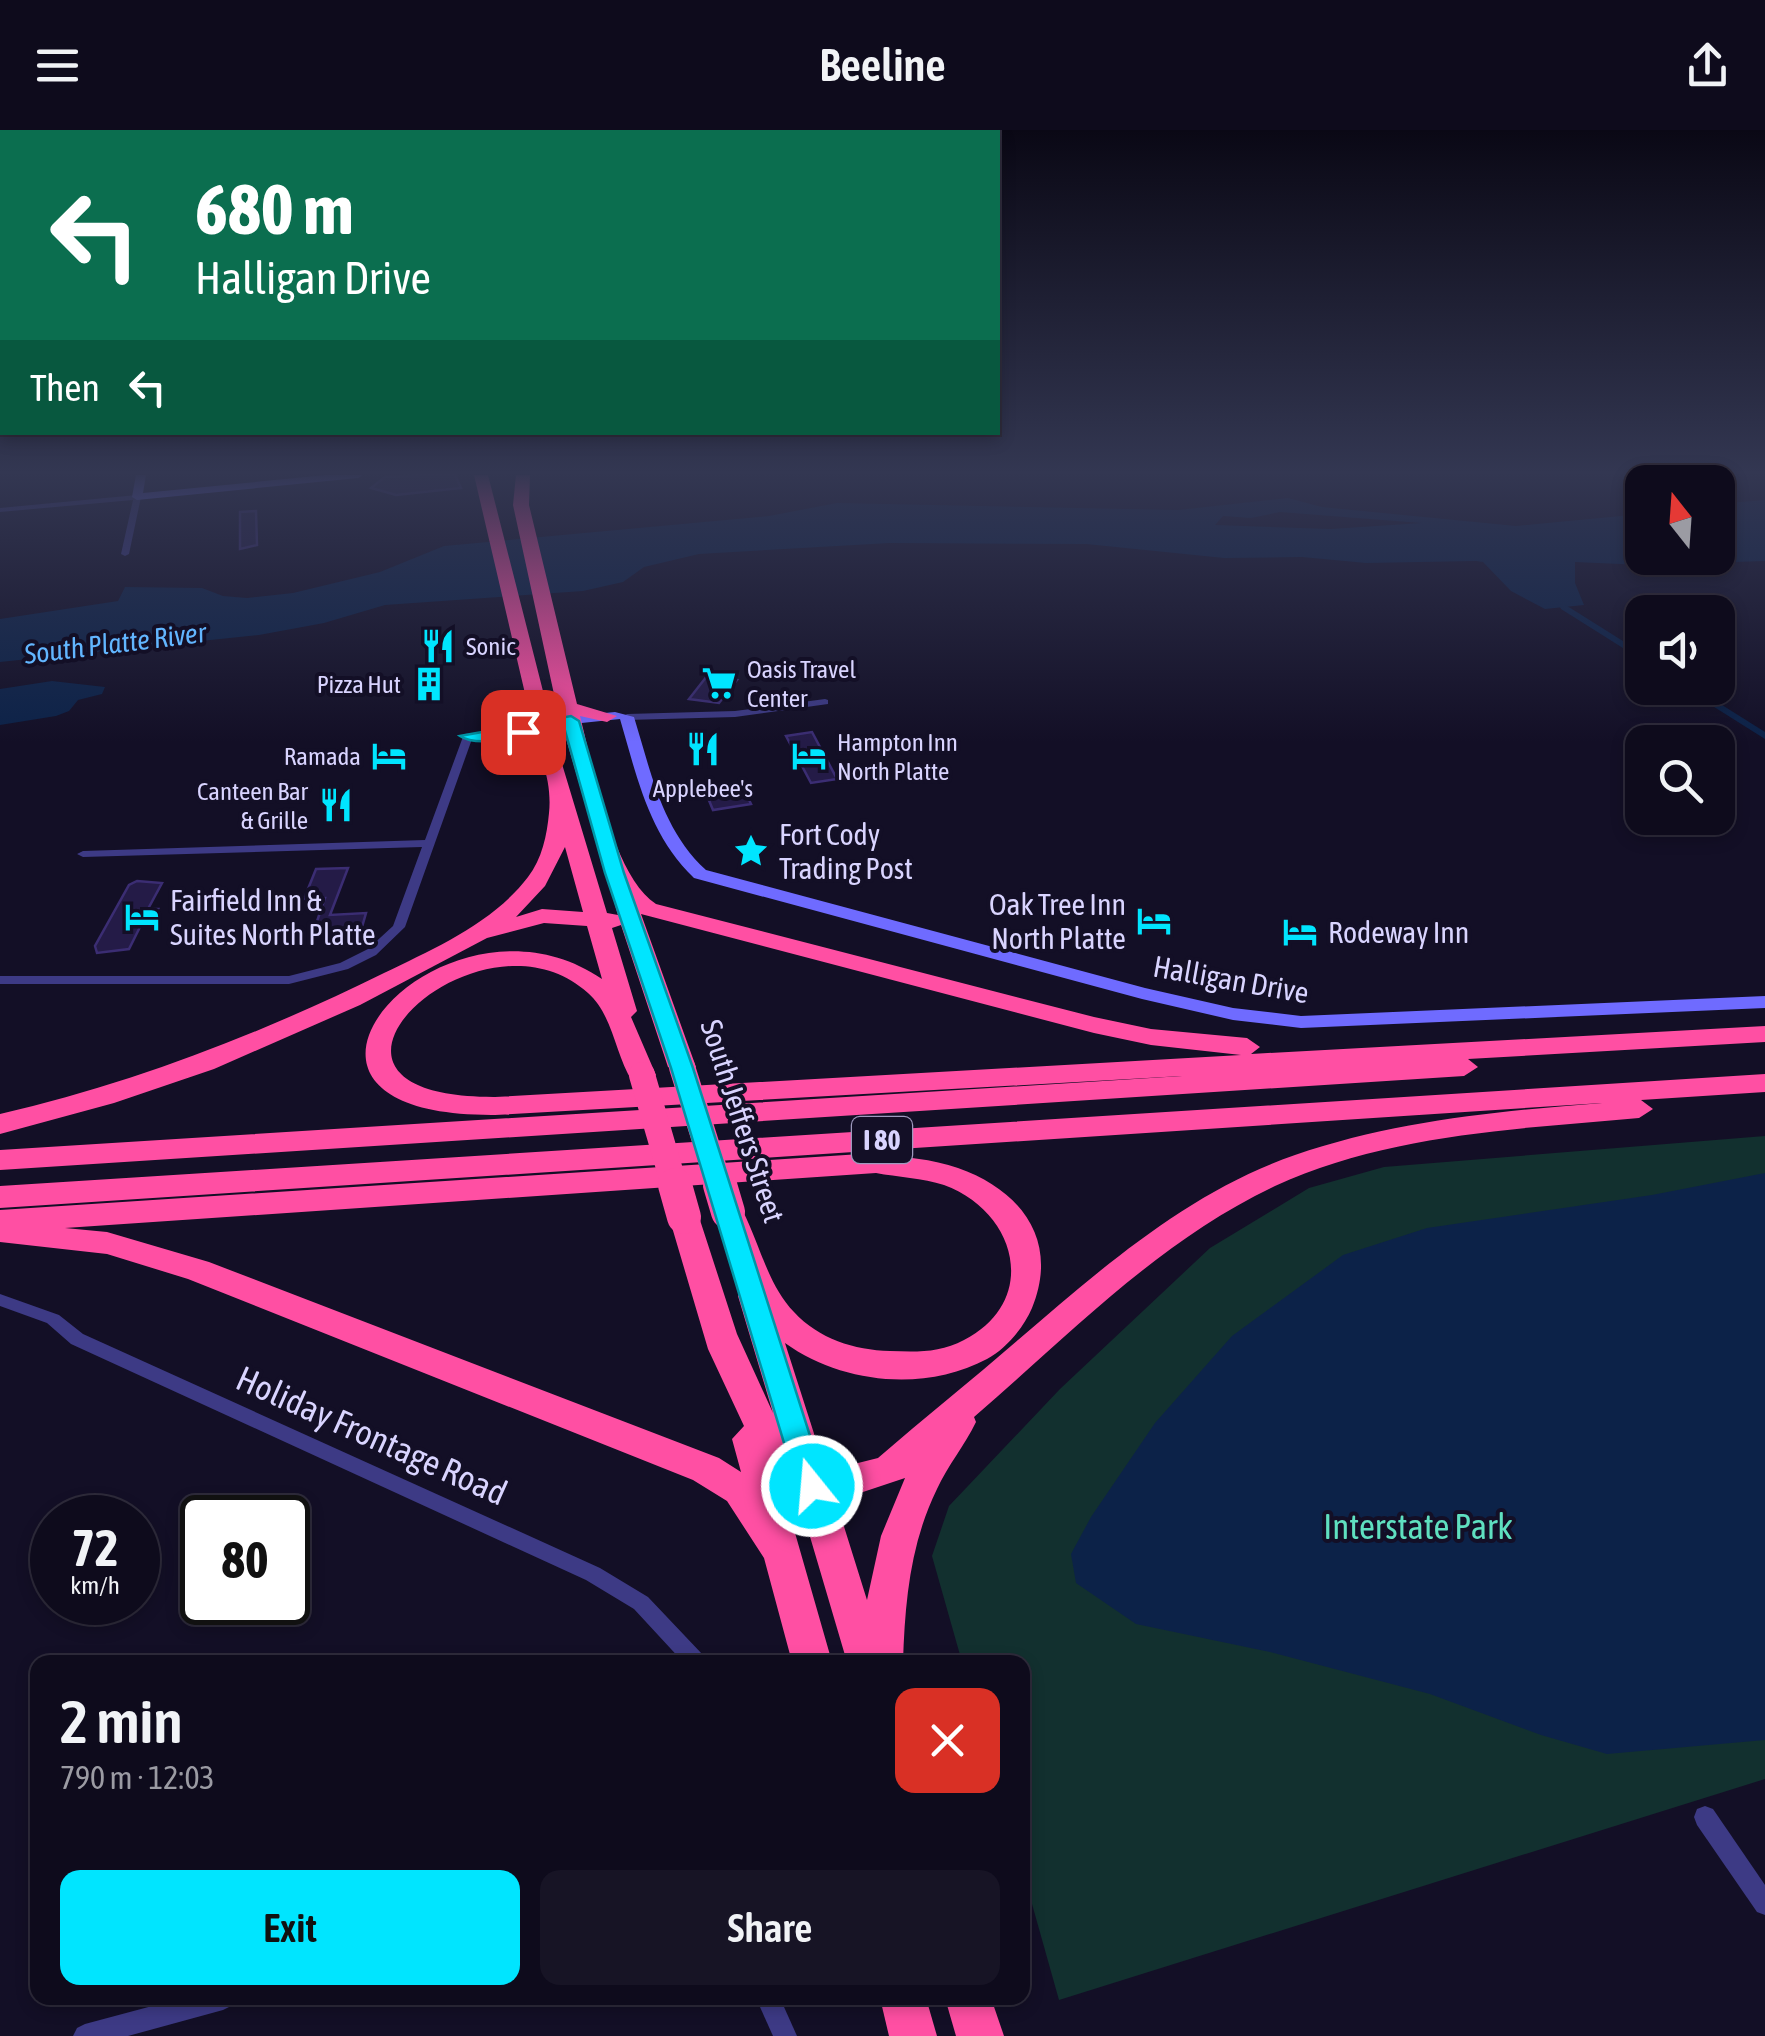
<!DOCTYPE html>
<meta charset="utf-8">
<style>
body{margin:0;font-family:"Asap Condensed",sans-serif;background:#171425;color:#f1f3f6;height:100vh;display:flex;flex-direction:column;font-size:38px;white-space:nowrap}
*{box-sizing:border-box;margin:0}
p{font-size:32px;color:#9b9ba3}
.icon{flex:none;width:55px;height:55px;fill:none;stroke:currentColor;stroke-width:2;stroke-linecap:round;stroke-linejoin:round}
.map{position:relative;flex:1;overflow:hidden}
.panel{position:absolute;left:30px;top:1525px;width:1000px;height:350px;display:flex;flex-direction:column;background:#0e0b1c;border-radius:20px;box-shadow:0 5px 15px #0003,0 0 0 2px #2e2b3b}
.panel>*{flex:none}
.hud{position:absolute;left:0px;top:0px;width:1000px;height:305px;box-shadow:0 5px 15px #0003,0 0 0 2px #2e2b3b;background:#0b6e4f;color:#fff;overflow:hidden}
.needle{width:65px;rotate:343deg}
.fabs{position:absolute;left:1625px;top:335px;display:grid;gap:20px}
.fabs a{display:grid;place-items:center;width:110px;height:110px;border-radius:20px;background:#0e0b1c;box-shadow:0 5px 15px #0003,0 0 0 2px #2e2b3b;font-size:50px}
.speed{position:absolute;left:30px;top:1365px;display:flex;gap:20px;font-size:50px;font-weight:700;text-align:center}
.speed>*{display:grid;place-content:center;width:130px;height:130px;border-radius:50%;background:#0e0b1c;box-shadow:0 5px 15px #0003,0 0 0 2px #2e2b3b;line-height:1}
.speed small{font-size:25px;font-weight:400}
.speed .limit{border:5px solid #111;border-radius:15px;background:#fff;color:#111}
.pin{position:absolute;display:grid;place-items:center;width:85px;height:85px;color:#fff;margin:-42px;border-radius:20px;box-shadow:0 5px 15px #0006}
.me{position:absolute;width:110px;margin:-55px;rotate:343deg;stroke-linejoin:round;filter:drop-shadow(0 0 8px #0008)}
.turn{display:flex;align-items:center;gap:35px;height:210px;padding:0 30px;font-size:45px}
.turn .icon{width:130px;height:130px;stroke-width:2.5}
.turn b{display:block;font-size:70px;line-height:85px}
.then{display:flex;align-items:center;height:95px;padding:0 30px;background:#0003;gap:20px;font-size:38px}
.round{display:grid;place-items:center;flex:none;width:105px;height:105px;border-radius:20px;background:#171425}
.summary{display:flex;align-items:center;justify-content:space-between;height:170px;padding:0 30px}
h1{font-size:60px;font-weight:600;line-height:75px}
.cta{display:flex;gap:20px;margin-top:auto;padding:20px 30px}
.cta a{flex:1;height:115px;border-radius:20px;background:#00e5ff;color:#111;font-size:40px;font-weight:600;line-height:115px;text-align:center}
.cta a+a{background:#171425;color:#f1f3f6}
header{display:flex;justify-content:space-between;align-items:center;height:130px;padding:0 30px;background:#0e0b1c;font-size:45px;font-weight:600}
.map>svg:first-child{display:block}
.green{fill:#12302f}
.water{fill:#0c2248;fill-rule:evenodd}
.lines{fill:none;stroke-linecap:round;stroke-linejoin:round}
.canal{fill:#0c2248;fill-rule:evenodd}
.building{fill:#241b47;stroke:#3b2d73;stroke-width:2.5}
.street{fill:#3d3a85;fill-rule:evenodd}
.secondary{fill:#6f6bff;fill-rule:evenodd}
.highway{fill:#ff4fa3;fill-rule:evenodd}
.highway-bridge-far1{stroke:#ff4fa3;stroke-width:26}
.highway-bridge{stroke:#ff4fa3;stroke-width:34}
.route{fill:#00e5ff;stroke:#0095a6;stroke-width:2.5}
.labels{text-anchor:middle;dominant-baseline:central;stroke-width:8;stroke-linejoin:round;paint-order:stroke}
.far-poi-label{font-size:25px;fill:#d9d4ff;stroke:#130f26;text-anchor:start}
.far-water-label{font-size:28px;font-style:italic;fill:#62b6ff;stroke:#130f26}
.shield{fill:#130f26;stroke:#9e99be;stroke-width:2.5}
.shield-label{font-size:28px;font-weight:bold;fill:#d9d4ff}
.poi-label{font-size:30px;fill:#d9d4ff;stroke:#130f26;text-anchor:start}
.street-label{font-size:30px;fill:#d9d4ff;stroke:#130f26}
.near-street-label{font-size:35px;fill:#d9d4ff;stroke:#130f26}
.near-park-label{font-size:35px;fill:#5fe0c0;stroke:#130f26}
</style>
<header><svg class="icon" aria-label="menu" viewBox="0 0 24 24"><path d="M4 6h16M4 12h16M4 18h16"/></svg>Beeline<svg class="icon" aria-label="share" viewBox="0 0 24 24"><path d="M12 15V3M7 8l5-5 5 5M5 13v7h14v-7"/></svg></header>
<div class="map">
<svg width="1765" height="1906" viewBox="0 0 1765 1906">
<rect width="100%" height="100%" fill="#130f26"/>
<path class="green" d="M1765,1006V1649L1059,1870L1023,1742L1022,1532H962L932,1426L949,1376L1060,1259L1210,1118L1309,1058L1384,1037Z"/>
<g class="water">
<path d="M1288,368L1322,377L1516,396L1642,384V428H1718V374L1765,370V431L1643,435L1575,432V453L1584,475L1545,479L1511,461L1483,432L1476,431L1366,433L1302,427L1224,428L1086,414L890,413L699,424L644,437L623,452L583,461L385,475L324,493L259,505L0,532V489L118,471L125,457L202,458L223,466L247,468L293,463L380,442L444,416L769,386L837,373L1178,380ZM1280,382L1421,393L1331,399L1215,395L1223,386L1251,388Z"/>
<path d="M52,551L105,557L102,564L78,570L69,581L56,586L0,595V559Z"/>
<path d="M1765,1043V1610L1607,1624L1541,1605L1430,1564L1270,1522L1136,1494L1076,1453L1071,1424L1091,1387L1155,1293L1232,1206L1343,1125L1427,1098L1652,1065Z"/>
</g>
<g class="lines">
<g class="canal">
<path d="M1564,474L1642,523V530L1561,479L1560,477Z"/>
<path d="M1684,558H1695L1765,602V609Z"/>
</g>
</g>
<g class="building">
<path d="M422,345H455L461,358L396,365L371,358L385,347Z"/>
<path d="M256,381L257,415L240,419V382Z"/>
<path d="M707,546L737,550L719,573L689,569Z"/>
<path d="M812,602L837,649L811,653L786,606Z"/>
<path d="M744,659L751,674L713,680L706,663Z"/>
<path d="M348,738L330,785L366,783L362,797L314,800L325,768L304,769L316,739Z"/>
<path d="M137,751L162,753L148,779H158L151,791L141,795L129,819L97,823L95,816L129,755Z"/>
</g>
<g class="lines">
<g class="street">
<path d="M137,365L141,367L129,424L125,426L121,424L133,370L0,382V378Z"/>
<path d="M825,569L828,570V574L735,587L627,590L622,587L627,584L735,581Z"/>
<path d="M544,596L548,597V601L472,609L405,797L376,825L348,839L289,854H0V846H289L340,833L368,819L393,796L422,717L83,727L77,724L83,721L425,710L464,604Z"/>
<path d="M0,1164L59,1185L83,1204L600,1438L648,1467L703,1525L706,1532H683L634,1479L586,1450L71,1214L47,1193L0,1176Z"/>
<path d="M1705,1676L1713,1679L1765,1755V1785L1757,1782L1697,1695L1694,1687L1697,1679Z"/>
<path d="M182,1868H235L231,1876L223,1880L128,1906H73L77,1898L85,1894Z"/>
<path d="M756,1868H780L797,1906H773Z"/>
</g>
<g class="secondary">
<path d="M136,345H146L143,363L326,345H363L358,348L137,370L132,367Z"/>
<path d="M615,582L634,587C651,642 662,700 706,740L1145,858L1233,878L1301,886L1765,866V878L1301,898L1233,890L1142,869L694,748C649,705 637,647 620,589L543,597L536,593L543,589Z"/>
</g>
<g class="highway">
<path d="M474,345H488L559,624L607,783L618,785L557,578L513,375L516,345H530L529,375L577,574L617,586L607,592L580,586C593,637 613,746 656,774L1094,887L1151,899L1247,908L1260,917L1251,924L1765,896V912L1468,929L1478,937L1464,946L0,1040V1020L1182,946L495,985C221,987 443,740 602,849L587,796L544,793L487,808L360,875L214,939L114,973L0,1004V984C134,953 260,904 384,843C435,818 493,793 528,747C542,729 547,705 549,683C551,666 548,638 537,625C524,609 504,617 491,605L501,599L534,602ZM565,717L583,782L542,779L516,787L545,756ZM641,784L1094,903L1151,915L1241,925L495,967C261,968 480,764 588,863C613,885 615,924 632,951H652L656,945L631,887L637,881L612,798L621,795L668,937L682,946L692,943L696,937Z"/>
<path d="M1765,944V962L1641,970L1653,979L1639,988C1517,999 1388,1004 1275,1056C1160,1110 1069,1205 974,1287L976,1292C965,1315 948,1335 937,1359C910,1414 905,1472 903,1532H847L798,1366L783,1361L832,1532H792L764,1428L727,1371L693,1350L188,1149L107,1124L0,1112V1080L876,1023C902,1027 933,1029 958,1038C1023,1061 1059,1112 1032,1178C1024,1197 1006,1219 987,1229C925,1262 842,1254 785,1213L826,1341L878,1328C924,1288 972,1250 1018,1210C1102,1138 1188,1062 1295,1025C1394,991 1498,981 1602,973L0,1078V1056ZM876,1043C897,1047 923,1048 944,1055C1016,1081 1041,1170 964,1210C940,1223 916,1222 890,1221C854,1220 819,1209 794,1182C766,1153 759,1109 739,1074H717L713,1082L744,1157L738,1166L773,1283L737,1204L699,1087L695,1079H673L669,1087L708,1219L744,1296L732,1309L741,1342L719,1328L209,1132L107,1102L65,1098ZM905,1348L881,1406L867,1470L836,1371Z"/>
<path d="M880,1868H926L937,1906H889Z"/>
<path d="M945,1868H991L1004,1906H956Z"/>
</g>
<g class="highway-bridge-far1">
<path d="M682,937L720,1058"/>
<path d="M642,945L675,1058"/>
</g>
<g class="highway-bridge">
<path d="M675,1055L684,1087"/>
<path d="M720,1055L728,1082"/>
</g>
</g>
<linearGradient id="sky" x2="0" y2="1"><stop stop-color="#0a0815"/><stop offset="0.56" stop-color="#333752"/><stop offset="1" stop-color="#333752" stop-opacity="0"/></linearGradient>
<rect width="1765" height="612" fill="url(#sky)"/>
<path class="route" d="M571,586L579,591L624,743L693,938L826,1356L822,1365L812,1369L801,1365L797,1356L671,938L605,743L564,597C539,600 482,621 460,606Z"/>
<defs>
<g id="restaurant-bare" transform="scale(2.7)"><path d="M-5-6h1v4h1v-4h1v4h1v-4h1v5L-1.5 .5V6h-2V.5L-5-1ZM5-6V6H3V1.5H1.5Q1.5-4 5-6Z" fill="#00e5ff" stroke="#130f26" stroke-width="2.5" paint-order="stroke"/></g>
<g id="supermarket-bare" transform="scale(2.7)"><path d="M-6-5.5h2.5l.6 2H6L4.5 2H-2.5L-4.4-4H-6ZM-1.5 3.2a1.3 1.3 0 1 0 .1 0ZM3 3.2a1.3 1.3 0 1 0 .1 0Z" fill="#00e5ff" stroke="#130f26" stroke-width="2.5" paint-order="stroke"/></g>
<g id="building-bare" transform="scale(2.7)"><path d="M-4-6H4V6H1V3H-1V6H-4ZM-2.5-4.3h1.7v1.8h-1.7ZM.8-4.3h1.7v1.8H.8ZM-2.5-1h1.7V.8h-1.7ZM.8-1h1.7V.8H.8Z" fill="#00e5ff" stroke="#130f26" stroke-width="2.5" paint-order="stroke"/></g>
<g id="hotel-bare" transform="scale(2.7)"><path d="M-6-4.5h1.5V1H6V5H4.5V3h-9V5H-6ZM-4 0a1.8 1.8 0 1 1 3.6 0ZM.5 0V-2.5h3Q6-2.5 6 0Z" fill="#00e5ff" stroke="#130f26" stroke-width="2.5" paint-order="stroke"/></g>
<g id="sight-bare" transform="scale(2.7)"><path d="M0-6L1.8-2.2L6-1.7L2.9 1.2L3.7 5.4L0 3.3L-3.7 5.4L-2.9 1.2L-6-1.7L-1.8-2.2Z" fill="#00e5ff" stroke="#130f26" stroke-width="2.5" paint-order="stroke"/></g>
</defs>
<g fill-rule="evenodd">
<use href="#restaurant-bare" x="438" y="516"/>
<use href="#supermarket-bare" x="719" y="553"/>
<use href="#building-bare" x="429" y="554"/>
<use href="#restaurant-bare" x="703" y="619"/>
<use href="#hotel-bare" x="389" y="626"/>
<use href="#hotel-bare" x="809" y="626"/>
<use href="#restaurant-bare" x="336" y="675"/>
<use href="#sight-bare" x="751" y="721"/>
<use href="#hotel-bare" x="142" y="787"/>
<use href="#hotel-bare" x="1154" y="791"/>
<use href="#hotel-bare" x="1300" y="802"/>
</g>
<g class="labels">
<g class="far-poi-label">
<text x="466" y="516">Sonic</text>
<text x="747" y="539">Oasis Travel<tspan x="747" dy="29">Center</tspan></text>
<text x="401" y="554" text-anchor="end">Pizza Hut</text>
<text x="837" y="612">Hampton Inn<tspan x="837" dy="29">North Platte</tspan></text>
<text x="361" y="626" text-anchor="end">Ramada</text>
<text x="703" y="658" text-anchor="middle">Applebee's</text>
<text x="308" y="661" text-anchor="end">Canteen Bar<tspan x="308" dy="29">&amp; Grille</tspan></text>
</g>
<g class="far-water-label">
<text transform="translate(115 513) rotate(-7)">South Platte River</text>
</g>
<rect class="shield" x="852" y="987" width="60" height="46" rx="8"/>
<g class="shield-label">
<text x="882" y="1010">I 80</text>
</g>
<g class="poi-label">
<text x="779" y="704">Fort Cody<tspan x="779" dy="34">Trading Post</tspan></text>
<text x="170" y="770">Fairfield Inn &amp;<tspan x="170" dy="34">Suites North Platte</tspan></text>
<text x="1126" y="774" text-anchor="end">Oak Tree Inn<tspan x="1126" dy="34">North Platte</tspan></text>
<text x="1328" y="802">Rodeway Inn</text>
</g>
<g class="street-label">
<text transform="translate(1231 849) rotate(10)">Halligan Drive</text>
<text transform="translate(743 991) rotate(72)">South Jeffers Street</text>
</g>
<g class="near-street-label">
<text transform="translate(372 1305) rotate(24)">Holiday Frontage Road</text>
</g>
<g class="near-park-label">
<text x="1418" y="1396">Interstate Park</text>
</g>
</g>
</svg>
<div class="fabs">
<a><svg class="needle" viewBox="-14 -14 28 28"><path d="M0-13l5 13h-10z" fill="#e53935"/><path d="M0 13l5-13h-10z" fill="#9b9ba3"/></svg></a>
<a><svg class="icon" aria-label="sound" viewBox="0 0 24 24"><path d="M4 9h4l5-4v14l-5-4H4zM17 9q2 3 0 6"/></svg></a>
<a><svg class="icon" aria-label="search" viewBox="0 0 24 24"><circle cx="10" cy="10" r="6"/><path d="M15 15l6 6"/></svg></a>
</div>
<div class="speed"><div>72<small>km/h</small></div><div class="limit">80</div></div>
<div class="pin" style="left:523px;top:602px;background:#d93025"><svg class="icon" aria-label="arrive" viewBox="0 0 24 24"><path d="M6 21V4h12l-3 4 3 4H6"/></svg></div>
<svg class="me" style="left:812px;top:1356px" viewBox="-20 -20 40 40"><circle r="17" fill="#00e5ff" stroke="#fff" stroke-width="3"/><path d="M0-11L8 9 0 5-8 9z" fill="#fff"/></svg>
<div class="hud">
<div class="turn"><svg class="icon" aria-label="left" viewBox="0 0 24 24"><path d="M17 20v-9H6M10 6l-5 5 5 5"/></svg><div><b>680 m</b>Halligan Drive</div></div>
<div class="then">Then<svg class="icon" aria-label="left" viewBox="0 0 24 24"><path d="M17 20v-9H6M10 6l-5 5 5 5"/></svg></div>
</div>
<section class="panel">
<div class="summary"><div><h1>2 min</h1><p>790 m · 12:03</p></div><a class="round" style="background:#d93025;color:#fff"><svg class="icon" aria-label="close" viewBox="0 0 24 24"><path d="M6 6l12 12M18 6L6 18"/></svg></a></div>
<div class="cta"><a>Exit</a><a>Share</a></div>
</section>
</div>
